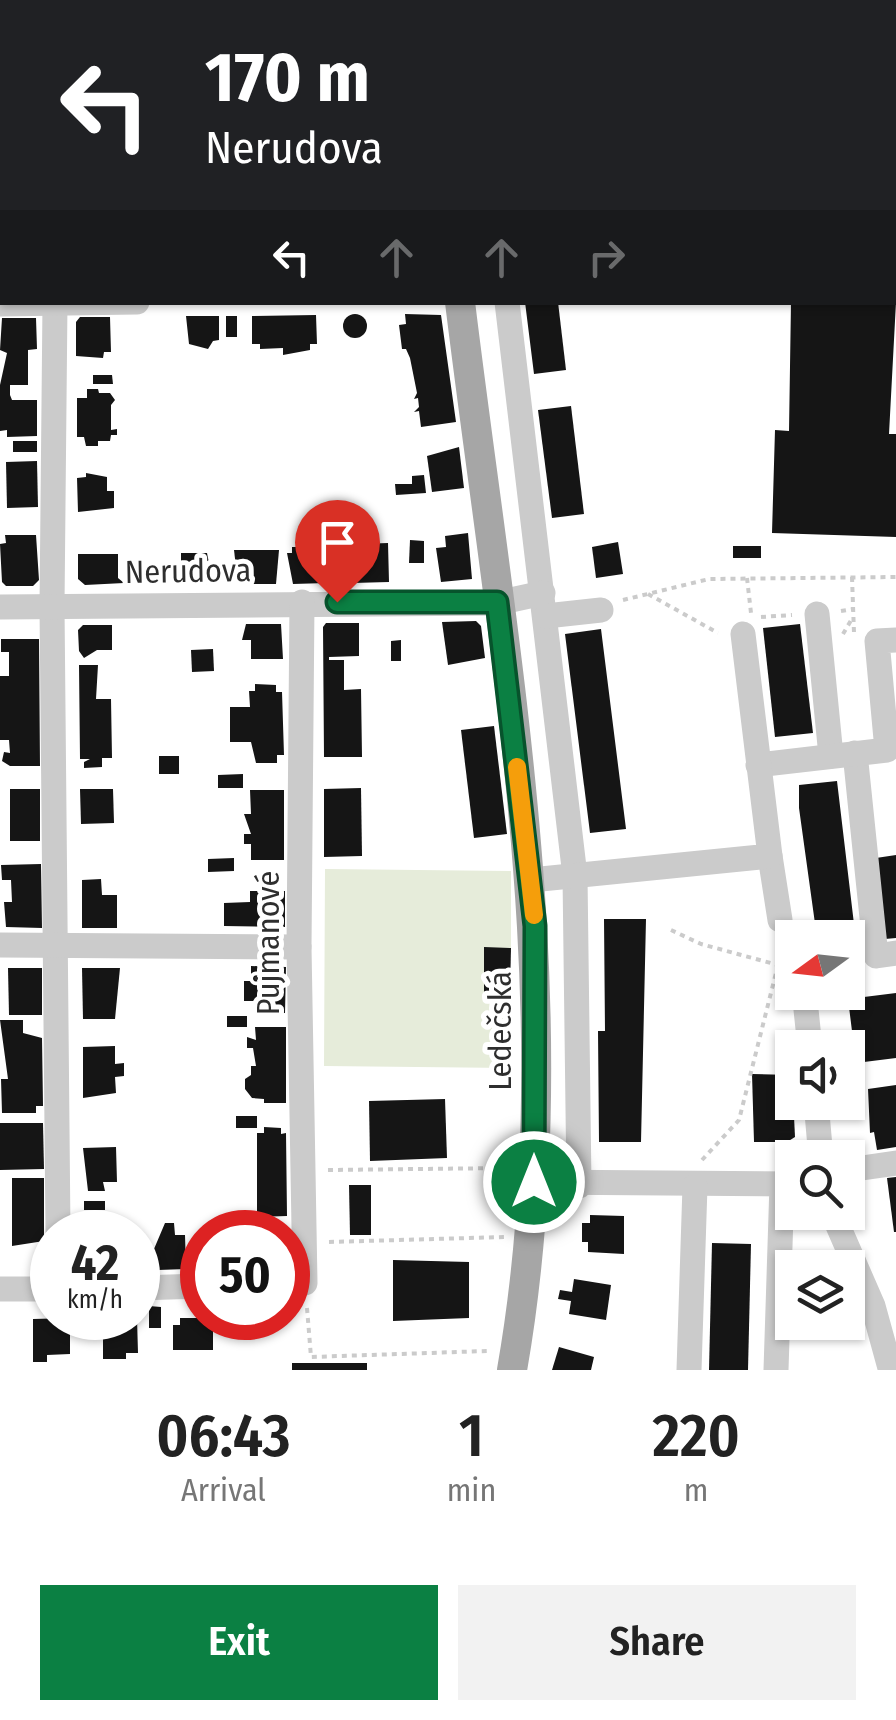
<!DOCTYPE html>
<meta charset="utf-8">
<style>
body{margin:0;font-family:"Fira Sans Condensed",sans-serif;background:#f2f2f2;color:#222;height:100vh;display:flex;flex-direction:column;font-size:38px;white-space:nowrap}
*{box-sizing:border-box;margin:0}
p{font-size:32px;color:#767676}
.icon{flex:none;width:55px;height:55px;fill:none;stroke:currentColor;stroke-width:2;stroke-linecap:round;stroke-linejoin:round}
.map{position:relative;height:1370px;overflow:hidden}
.sheet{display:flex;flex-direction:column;background:#fff;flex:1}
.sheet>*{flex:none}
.hud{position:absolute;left:0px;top:0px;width:898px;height:305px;box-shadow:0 2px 8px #0004;background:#202124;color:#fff;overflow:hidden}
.needle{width:65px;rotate:255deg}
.buttons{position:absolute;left:775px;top:920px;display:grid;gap:20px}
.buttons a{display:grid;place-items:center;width:90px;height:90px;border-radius:0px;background:#fff;box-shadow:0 2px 8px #0004;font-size:50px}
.speed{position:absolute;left:30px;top:1210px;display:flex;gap:20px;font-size:50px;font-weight:700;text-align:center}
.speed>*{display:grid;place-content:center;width:130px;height:130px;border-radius:50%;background:#fff;box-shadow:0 2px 8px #0004;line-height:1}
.speed small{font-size:25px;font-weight:400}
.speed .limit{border:15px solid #d22;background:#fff;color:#111}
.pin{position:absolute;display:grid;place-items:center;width:85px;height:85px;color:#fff;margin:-102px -42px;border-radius:50% 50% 50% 0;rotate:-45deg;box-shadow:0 0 10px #0007}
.pin .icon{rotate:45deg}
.me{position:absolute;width:110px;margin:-55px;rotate:0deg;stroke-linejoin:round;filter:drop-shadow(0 0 8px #0008)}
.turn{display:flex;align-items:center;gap:35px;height:210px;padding:0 40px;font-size:45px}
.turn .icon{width:130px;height:130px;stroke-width:2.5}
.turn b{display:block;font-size:70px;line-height:85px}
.lanes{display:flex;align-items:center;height:95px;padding:0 40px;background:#0003;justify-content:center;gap:50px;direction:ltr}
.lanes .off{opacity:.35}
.eta{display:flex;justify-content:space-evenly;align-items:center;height:170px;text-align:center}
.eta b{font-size:60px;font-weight:600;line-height:70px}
.button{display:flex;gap:20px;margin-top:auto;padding:20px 40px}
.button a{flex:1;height:115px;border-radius:0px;background:#0b8043;color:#fff;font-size:40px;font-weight:600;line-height:115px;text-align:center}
.button a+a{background:#f2f2f2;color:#222}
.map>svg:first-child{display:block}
.green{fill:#e6ecda}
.building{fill:#151515}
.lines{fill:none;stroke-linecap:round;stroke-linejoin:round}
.path{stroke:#cbcbcb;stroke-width:4;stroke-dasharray:5 5;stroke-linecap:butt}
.minor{stroke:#cbcbcb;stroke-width:25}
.major{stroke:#a6a6a6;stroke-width:30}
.route-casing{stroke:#07532c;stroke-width:25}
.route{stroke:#0b8043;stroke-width:18}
.slow{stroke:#f59e0b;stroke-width:18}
.labels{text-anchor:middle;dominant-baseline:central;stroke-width:10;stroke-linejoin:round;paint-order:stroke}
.street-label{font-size:32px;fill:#2e2e2e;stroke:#fff}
</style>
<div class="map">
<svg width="896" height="1370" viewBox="0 0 896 1370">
<rect width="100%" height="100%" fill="#fff"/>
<g class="green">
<path d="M795,0H896V127L895,2Z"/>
<path d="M325,869L511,871V948H484V991L510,992V1068L324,1066Z"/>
</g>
<g class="building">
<path d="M525,302H558L566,370L534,374Z"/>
<path d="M791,302H896L889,434H896V537L772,533L775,430L789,431Z"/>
<circle cx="355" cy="326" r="12"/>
<path d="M405,314L441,315L456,422L421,427L419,411L414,412L419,407L418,398L414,399L417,393L410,358L406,349H402L399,325L406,324Z"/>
<path d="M316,315L317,344H310V350L283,355V348L260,349V344H252V316Z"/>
<path d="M186,316H219V340L213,341L208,349L189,344Z"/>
<rect x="226" y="316" width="11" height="21"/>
<path d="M80,317H110L111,352H104L103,358L76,356V322Z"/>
<path d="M2,318H36L37,349L28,350V385H10V395L12,400H37V436L7,437V430L0,431V385L7,353L0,350Z"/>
<path d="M93,375H112L113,384H93Z"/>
<path d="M87,389H98L99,393H110L115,400L111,405V430L117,429V435H111L110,441H98V446H86L84,437H77V398H87Z"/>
<path d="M571,406L584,514L552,518L538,410Z"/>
<rect x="13" y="441" width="24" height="11"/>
<path d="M459,447L464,488L432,492L427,456Z"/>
<path d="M37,461L38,507L7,508L6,462Z"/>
<path d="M86,473L107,477V491H114V508L78,512L77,478L86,477Z"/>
<path d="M424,475L426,493L396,495L395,484H412V476Z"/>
<path d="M326,520H342V568H326V583L293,584L287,553H292V547H310V553H330Z"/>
<path d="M468,533L472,579L441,582L436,548L446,547L445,536Z"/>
<path d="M5,535H36L39,580L33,586H6L2,582L0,544L6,543Z"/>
<path d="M410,540L424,541V563H409Z"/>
<path d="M618,542L623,574L596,578L592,547Z"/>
<path d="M388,543L389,582L352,583L353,549H360V544Z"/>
<rect x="733" y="546" width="28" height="12"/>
<path d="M234,550H279L276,584H238Z"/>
<path d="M181,553H207L213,584L181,585Z"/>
<path d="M78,554H118V578L124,583L85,585L78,579Z"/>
<path d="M476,621L481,626L485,658L448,665L442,622Z"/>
<path d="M326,623H359V656L329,657V660H344V690L361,689L362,757H324L323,627Z"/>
<path d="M246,624H281L283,659H251V640H242Z"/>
<path d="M800,624L813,733L775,737L763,628Z"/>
<path d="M83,625H112V650H97L84,658L79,651L78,630Z"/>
<path d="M601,629L626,829L590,833L565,634Z"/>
<path d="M1,639H39L40,766H10L2,761L4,752L10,753L9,740H0V676H9V652H1Z"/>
<path d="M401,640V661H391V641Z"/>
<path d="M213,649L214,671L192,672L191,650Z"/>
<path d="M79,665H98L96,699H111L112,758H102V767L84,768V762L90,759H80Z"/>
<path d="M255,684L276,685V692H282L284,755H277V763H256L251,742H230V707H250L249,691H255Z"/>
<path d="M494,726L507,834L474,838L461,730Z"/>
<rect x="159" y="756" width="20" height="18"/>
<path d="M243,774V788H218V775Z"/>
<path d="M837,781L856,941L848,943V938H817L799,808V785Z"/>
<path d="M361,788L362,856L324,857V789Z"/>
<rect x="10" y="789" width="30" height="52"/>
<path d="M80,789H113L114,823L81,824Z"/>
<path d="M250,790H284V860H251V844H244V834H251L244,814H251Z"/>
<path d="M896,855V938L885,939L876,858Z"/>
<path d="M234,858V871L208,872V859Z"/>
<path d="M41,864L42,928L6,927L4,902H12L11,880H2L1,865Z"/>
<path d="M101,879L102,895H117V928H82V880Z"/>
<path d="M250,891H285V927L224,926V903L250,902Z"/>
<path d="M604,919H646L641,1142H599L598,1031H605Z"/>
<path d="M484,947L511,948L510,992H484Z"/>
<path d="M251,966L286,967L285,1013L260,1014V1001H244V981H251Z"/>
<path d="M8,968H42V1015H9Z"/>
<path d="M82,968H120L115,1019H83Z"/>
<path d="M896,993V1058L856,1063L848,999Z"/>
<rect x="227" y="1016" width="20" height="11"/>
<path d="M0,1020H23V1033L42,1038L43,1106H36V1113H2L1,1079H8Z"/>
<path d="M255,1027H286V1103H264V1099L252,1098L245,1089V1079L251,1075V1066H256L253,1048H247V1037L256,1040Z"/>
<path d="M115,1046V1064L124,1063V1076L115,1077L116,1093L83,1098V1047Z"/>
<path d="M752,1074L792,1075L795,1137L787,1142H754Z"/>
<path d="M896,1085V1147L877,1150L874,1132L870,1133L868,1089Z"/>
<path d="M445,1099L447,1158L370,1161L369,1101Z"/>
<rect x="236" y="1116" width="21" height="12"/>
<path d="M0,1123H43L44,1169L0,1170Z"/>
<path d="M264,1127L281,1128V1134L286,1133L287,1216L257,1217V1133H264Z"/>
<path d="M116,1147L117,1182H103L105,1191H88L83,1148Z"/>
<path d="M896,1177V1232H894L887,1178Z"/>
<path d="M12,1178H44V1241L12,1246Z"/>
<path d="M349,1185H371V1235H350Z"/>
<rect x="84" y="1201" width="21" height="9"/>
<path d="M590,1215L624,1216V1254L588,1252V1242H582V1223H590Z"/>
<path d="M118,1219L119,1232H84V1227H93V1220Z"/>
<path d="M165,1223H174L175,1235H185L186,1269L158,1270L154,1249Z"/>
<path d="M712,1243L751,1244L748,1370H709Z"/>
<path d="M393,1260L469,1262V1318L393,1321Z"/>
<path d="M574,1279L611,1285L606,1320L569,1314L571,1301L558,1299L560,1290L572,1292Z"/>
<path d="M149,1306L161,1307V1328H149Z"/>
<path d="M70,1318V1354L47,1355V1362H33V1319Z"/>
<path d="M103,1318H137L138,1353H126V1359H103Z"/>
<path d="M180,1318H213V1350H173V1325H180Z"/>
<path d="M559,1347L594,1357L591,1370H552Z"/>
<rect x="292" y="1363" width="75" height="7"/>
</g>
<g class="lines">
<g class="path">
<path d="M852,577L854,633"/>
<path d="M747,578L751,613"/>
<path d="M648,594L718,633"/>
<path d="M623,600L709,579L896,577"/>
<path d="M841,611L853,609"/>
<path d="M761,617L792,615"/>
<path d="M843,634L853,617"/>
<path d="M671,930L701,944L778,965"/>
<path d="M702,1160L739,1120L783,945"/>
<path d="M328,1170L508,1168"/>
<path d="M329,1242L504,1237"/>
<path d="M307,1308L311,1357L487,1351"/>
</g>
<g class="minor">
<path d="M469,0V2"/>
<path d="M767,0L769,2"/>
<path d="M56,2V0"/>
<path d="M895,142L896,143"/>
<path d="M55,302L52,606L58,1232"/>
<path d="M507,302L575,876L579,1186"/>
<path d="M0,304L137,302"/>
<path d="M0,607L497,603L543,593"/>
<path d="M817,614L831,756"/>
<path d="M546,616L601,610"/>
<path d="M855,753L876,956L896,953"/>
<path d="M758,765L887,750L877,641L896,640"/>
<path d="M770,856L780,920"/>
<path d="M531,880L770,856L743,634"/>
<path d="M0,945L299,947"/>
<path d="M805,1000L810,1048"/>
<path d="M816,1102L821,1158"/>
<path d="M848,1170L896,1163"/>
<path d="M534,1182L792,1184"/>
<path d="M832,1212L873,1306L890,1368"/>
<path d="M288,1284L305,1283L299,947L302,602"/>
<path d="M138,1288L202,1286"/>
<path d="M0,1289H52"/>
<path d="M689,1370L695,1186"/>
<path d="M776,1370L782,1184"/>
</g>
<g class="major">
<path d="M423,0L424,2"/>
<path d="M460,302C503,655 574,1016 512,1370"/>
</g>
</g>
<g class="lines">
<g class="route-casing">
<path id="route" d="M337,602H497L535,926L534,1182"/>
</g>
<use href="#route" class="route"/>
<path class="slow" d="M517,767L534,915"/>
</g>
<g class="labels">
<g class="street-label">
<text transform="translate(188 571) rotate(-1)">Nerudova</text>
<text transform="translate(268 943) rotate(-90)">Pujmanové</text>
<text transform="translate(500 1031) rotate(-90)">Ledečská</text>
</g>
</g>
</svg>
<div class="buttons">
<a><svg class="needle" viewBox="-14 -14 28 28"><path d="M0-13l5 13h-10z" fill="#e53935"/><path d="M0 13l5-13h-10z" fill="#767676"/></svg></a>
<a><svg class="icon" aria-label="sound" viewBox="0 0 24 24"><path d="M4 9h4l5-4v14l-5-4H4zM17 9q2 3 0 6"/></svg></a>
<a><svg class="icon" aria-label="search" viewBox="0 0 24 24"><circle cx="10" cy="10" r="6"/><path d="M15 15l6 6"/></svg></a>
<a><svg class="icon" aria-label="layers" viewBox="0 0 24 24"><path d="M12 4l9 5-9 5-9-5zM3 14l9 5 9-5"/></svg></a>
</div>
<div class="speed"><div>42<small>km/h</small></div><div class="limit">50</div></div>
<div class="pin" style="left:337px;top:602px;background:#d93025"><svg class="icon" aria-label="arrive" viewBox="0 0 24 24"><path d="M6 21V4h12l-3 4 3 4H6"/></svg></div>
<svg class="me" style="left:534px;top:1182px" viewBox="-20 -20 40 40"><circle r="17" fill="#0b8043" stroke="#fff" stroke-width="3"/><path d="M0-11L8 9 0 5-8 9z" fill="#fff"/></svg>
<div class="hud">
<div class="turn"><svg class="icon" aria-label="left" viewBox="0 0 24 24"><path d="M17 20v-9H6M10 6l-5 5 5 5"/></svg><div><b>170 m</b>Nerudova</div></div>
<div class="lanes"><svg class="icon" aria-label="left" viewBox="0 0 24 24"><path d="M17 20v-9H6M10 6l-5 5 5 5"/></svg><svg class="icon off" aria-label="ahead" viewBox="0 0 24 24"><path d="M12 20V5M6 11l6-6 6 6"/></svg><svg class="icon off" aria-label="ahead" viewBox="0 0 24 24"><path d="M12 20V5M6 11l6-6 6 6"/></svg><svg class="icon off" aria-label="right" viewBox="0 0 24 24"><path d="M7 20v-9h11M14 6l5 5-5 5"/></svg></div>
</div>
</div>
<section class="sheet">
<div class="eta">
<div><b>06:43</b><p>Arrival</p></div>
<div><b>1</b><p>min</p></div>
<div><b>220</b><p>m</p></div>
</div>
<div class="button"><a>Exit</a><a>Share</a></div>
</section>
